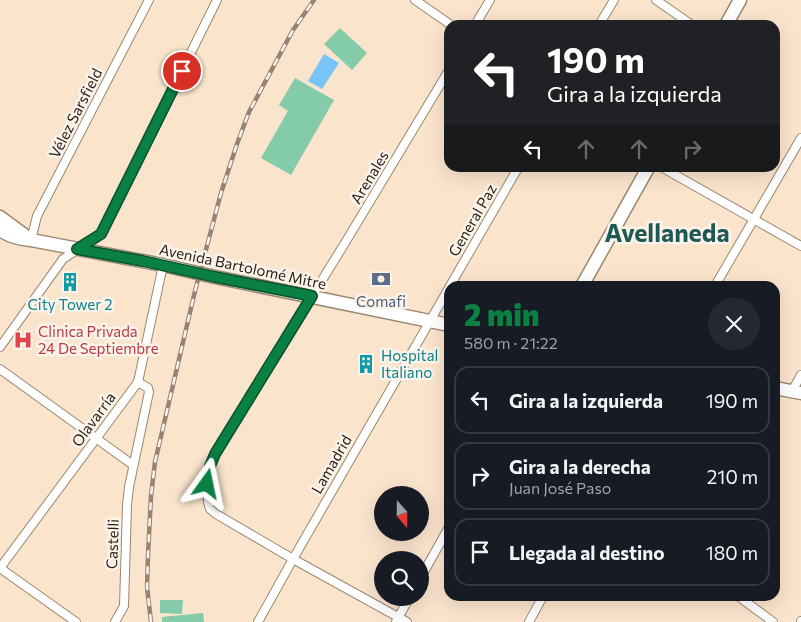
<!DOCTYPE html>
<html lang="es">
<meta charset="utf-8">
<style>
body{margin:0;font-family:Commissioner,sans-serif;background:#242831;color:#f1f3f6;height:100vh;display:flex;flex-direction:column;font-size:19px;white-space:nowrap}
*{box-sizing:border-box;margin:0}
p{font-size:16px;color:#9ea1a6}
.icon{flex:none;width:28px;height:28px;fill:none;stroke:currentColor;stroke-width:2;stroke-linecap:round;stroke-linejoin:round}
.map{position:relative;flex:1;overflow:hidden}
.side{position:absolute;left:444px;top:281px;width:336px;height:320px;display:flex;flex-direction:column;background:#171b24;border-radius:15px;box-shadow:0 5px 20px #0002}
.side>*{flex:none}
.hud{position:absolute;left:444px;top:20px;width:336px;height:152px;border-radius:15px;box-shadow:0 5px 20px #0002;background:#202124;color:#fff;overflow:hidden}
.needle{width:32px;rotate:160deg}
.fabs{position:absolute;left:374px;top:486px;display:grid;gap:10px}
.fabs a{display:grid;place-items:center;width:55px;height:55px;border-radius:50%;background:#171b24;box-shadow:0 5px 20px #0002;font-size:25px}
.pin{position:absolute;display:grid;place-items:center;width:42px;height:42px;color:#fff;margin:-21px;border:2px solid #fff;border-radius:50%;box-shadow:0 1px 5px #0007}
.me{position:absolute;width:55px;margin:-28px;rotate:12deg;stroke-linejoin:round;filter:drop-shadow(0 0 4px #0008)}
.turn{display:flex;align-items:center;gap:18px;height:105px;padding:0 20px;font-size:22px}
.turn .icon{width:65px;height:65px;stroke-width:2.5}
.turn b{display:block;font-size:35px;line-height:42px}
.lanes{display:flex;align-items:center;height:48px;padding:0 20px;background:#0003;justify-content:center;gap:25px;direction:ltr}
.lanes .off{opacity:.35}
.round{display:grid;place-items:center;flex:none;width:52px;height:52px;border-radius:26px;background:#242831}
.head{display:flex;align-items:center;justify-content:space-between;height:85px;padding:0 20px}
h1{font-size:30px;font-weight:800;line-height:38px;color:#0b8043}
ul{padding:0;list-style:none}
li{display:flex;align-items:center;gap:15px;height:68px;margin:0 10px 8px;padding:0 10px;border:2px solid #363941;border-radius:15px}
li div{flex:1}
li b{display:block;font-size:19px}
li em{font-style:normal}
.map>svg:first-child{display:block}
.green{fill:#83cba9}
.water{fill:#77c5f7}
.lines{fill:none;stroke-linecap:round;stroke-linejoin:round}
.minor-casing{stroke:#9a8771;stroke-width:10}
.primary-casing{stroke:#9a8771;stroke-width:15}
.minor{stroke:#fff;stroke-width:8}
.primary{stroke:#fff;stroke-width:12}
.rail-casing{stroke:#938474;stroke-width:4.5}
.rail{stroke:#fcf4ea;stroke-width:2.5;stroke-dasharray:8;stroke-linecap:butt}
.route-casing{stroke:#07532c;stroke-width:12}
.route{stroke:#0b8043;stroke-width:9}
.labels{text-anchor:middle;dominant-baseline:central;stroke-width:5;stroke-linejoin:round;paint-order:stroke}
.street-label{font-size:15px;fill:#271f17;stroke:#fcf4ea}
.service-label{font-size:15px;fill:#4e5e75;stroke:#fcf4ea}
.culture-label{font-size:15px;fill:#0d838f;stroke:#fcf4ea}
.health-label{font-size:15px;fill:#be3a42;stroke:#fcf4ea;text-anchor:start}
.town-label{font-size:25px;font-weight:bold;fill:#1f5955;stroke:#fcf4ea}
</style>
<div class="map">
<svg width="801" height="622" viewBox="0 0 801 622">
<rect width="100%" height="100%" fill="#fae4cc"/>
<g class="green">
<path d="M340,28L367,53L352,70L324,44Z"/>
<path d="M295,78L334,100L291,175L261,158L288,111L279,105Z"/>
<path d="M160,600H183L182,614L160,613Z"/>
<path d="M203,613L204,622H162V617Z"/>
</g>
<path class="water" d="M324,54L339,63L322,89L308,81Z"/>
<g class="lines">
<g class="minor-casing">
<g id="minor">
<path d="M415,0L451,25"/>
<path d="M656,0L692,25"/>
<path d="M475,25L490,0"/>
<path d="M599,25L614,0"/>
<path d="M663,168L801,246"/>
<path d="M31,240L37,216L149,0"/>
<path d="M450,286L518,168"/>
<path d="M715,286L801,138"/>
<path d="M0,347L63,259L101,234L217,0"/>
<path d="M0,369L133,465"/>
<path d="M792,391L801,375"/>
<path d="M420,579L449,527"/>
<path d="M738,596L773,622"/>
<path d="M76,622L0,568L138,382L163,265"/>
<path d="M115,622L124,606L127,505L129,487L149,392L148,388L138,382"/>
<path d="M258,622L293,559L449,288"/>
<path d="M396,622L409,598"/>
<path d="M407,622L293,559L216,514L210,509L208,502L207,484L210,466L215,454L348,238L449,70"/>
<path d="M529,622L543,596"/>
<path d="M801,622V621"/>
</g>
</g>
<g class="primary-casing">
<g id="primary">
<path d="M726,25L740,0"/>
<path d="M0,217L31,240"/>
<path d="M0,230C10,237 19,239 31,240L163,265L215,277L449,325"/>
<path d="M582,286L648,168"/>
<path d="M775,388L801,393"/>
</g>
</g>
<use href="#minor" class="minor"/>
<use href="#primary" class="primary"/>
<g class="rail-casing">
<path id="rail" d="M151,622L147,587L148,555L151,496L155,462L195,291L221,193L237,144L249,112L293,30L314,0"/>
</g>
<use href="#rail" class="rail"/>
</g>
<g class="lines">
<g class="route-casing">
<path id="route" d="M182,71L101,234L77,249L143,261L215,277L312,296L215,454L210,466L207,484"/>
</g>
<use href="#route" class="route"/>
</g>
<defs>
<g id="bank-bare" transform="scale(1.5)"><path d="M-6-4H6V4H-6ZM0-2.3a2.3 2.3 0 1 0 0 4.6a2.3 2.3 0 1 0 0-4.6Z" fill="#5c6f8a" stroke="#fcf4ea" stroke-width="2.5" paint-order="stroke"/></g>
<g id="building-bare" transform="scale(1.5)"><path d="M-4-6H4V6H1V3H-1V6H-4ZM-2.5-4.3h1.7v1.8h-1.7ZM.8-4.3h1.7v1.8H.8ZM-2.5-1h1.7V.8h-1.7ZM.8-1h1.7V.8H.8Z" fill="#0f9aa8" stroke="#fcf4ea" stroke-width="2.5" paint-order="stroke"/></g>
<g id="hospital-bare" transform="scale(1.5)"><path d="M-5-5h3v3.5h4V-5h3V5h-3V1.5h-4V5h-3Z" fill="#e0444e" stroke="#fcf4ea" stroke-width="2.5" paint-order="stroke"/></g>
</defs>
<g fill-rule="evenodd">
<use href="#bank-bare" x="381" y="279"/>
<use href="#building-bare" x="70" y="282"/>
<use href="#hospital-bare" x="23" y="340"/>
<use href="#building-bare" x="366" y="364"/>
</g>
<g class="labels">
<g class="street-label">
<text transform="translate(75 113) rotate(-63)">Vélez Sarsfield</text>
<text transform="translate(369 177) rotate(-59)">Arenales</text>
<text transform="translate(472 220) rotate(-60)">General Paz</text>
<text transform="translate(243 266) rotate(12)">Avenida Bartolomé Mitre</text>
<text transform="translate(93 419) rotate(-54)">Olavarría</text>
<text transform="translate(331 464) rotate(-60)">Lamadrid</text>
<text transform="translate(112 544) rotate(-88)">Castelli</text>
</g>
<g class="service-label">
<text x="381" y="301">Comafi</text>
</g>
<g class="culture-label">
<text x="70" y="304">City Tower 2</text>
<text x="381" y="355" text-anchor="start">Hospital<tspan x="381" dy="17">Italiano</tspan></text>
</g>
<g class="health-label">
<text x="38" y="331">Clinica Privada<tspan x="38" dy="17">24 De Septiembre</tspan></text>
</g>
<g class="town-label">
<text x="667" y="232">Avellaneda</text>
</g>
</g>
</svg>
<div class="fabs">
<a><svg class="needle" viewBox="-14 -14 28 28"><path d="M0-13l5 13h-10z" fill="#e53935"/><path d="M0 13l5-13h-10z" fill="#9ea1a6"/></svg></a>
<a><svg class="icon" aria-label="search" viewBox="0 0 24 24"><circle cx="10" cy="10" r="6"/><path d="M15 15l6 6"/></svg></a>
</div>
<div class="pin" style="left:182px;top:71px;background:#d93025"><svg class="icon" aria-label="arrive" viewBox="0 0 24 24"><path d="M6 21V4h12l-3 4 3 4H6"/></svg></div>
<svg class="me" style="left:207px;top:484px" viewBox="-20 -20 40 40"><path d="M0-17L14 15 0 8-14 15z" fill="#0b8043" stroke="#fff" stroke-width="4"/></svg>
<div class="hud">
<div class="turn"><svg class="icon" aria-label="left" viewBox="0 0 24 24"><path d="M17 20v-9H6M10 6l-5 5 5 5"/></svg><div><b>190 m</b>Gira a la izquierda</div></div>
<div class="lanes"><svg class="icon" aria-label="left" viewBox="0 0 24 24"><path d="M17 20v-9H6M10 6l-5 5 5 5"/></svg><svg class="icon off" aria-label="ahead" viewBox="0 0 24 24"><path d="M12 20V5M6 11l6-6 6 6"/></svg><svg class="icon off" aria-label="ahead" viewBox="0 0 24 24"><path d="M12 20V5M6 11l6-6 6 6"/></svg><svg class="icon off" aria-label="right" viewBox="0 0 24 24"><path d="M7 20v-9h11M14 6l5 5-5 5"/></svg></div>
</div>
<section class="side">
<div class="head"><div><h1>2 min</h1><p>580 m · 21:22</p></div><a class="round"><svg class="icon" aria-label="close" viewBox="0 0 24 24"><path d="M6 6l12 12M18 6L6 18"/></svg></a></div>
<ul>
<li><svg class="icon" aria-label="left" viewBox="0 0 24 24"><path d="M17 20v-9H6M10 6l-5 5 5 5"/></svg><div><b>Gira a la izquierda</b></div><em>190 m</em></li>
<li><svg class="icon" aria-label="right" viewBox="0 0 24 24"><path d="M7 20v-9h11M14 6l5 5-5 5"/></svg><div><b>Gira a la derecha</b><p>Juan José Paso</p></div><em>210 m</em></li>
<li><svg class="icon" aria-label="arrive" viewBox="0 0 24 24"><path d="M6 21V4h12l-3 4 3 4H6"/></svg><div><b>Llegada al destino</b></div><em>180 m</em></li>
</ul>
</section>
</div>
